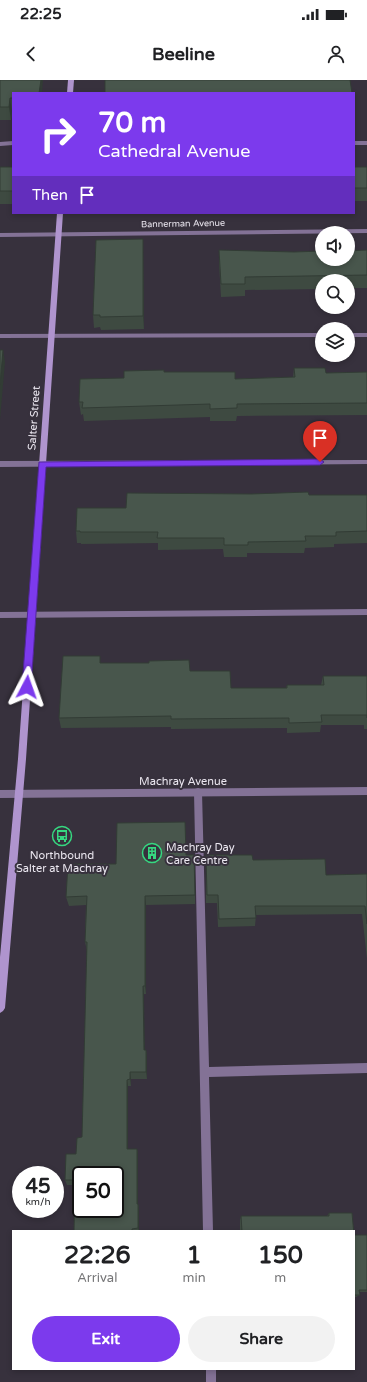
<!DOCTYPE html>
<style>
body{margin:0;font-family:"Varela Round",sans-serif;background:#f2f2f2;color:#202124;height:100vh;display:flex;flex-direction:column;font-size:15px;white-space:nowrap}
*{box-sizing:border-box;margin:0}
p{font-size:13px;color:#757577}
.icon{flex:none;width:22px;height:22px;fill:none;stroke:currentColor;stroke-width:2;stroke-linecap:round;stroke-linejoin:round}
.map{position:relative;flex:1;overflow:hidden}
.details{position:absolute;left:12px;top:1150px;width:343px;height:140px;display:flex;flex-direction:column;background:#fff;border-radius:0px;box-shadow:0 2px 6px #0003}
.details>*{flex:none}
.hud{position:absolute;left:12px;top:12px;width:343px;height:122px;border-radius:0px;box-shadow:0 2px 6px #0003;background:#7c3aed;color:#fff;overflow:hidden}
.fabs{position:absolute;left:315px;top:146px;display:grid;gap:8px}
.fabs a{display:grid;place-items:center;width:40px;height:40px;border-radius:50%;background:#fff;box-shadow:0 2px 6px #0003;font-size:20px}
.speed{position:absolute;left:12px;top:1086px;display:flex;gap:8px;font-size:20px;font-weight:700;text-align:center}
.speed>*{display:grid;place-content:center;width:52px;height:52px;border-radius:50%;background:#fff;box-shadow:0 2px 6px #0003;line-height:1}
.speed small{font-size:10px;font-weight:400}
.speed .limit{border:2px solid #111;border-radius:6px;background:#fff;color:#111}
.pin{position:absolute;display:grid;place-items:center;width:34px;height:34px;color:#fff;margin:-41px -17px;border-radius:50% 50% 50% 0;rotate:-45deg;box-shadow:0 0 4px #0007}
.pin .icon{rotate:45deg}
.me{position:absolute;width:44px;margin:-22px;rotate:4deg;stroke-linejoin:round;filter:drop-shadow(0 0 3px #0008)}
.turn{display:flex;align-items:center;gap:14px;height:84px;padding:0 20px;font-size:18px}
.turn .icon{width:52px;height:52px;stroke-width:2.5}
.turn b{display:block;font-size:28px;line-height:34px}
.then{display:flex;align-items:center;height:38px;padding:0 20px;background:#0003;gap:8px;font-size:15px}
.eta{display:flex;justify-content:space-evenly;align-items:center;height:68px;text-align:center}
.eta b{font-size:24px;font-weight:800;line-height:28px}
.cta{display:flex;gap:8px;margin-top:auto;padding:8px 20px}
.cta a{flex:1;height:46px;border-radius:24px;background:#7c3aed;color:#fff;font-size:16px;font-weight:800;line-height:46px;text-align:center}
.cta a+a{background:#f2f2f2;color:#202124}
.status{display:flex;justify-content:space-between;align-items:center;height:28px;padding:0 20px;background:#fff;direction:ltr}
.status svg{height:11px;fill:currentColor}
header{display:flex;justify-content:space-between;align-items:center;height:52px;padding:0 20px;background:#fff;font-size:18px;font-weight:800}
.map>svg:first-child{display:block}
.lines{fill:none;stroke-linecap:round;stroke-linejoin:round}
.service{fill:#837296;fill-rule:evenodd}
.minor{fill:#837296;fill-rule:evenodd}
.secondary{fill:#af94ce;fill-rule:evenodd}
.wall{fill:#3e4a41}
.shaded-wall{fill:#323c35}
.building{fill:#48564c;stroke:#323c35;fill-rule:evenodd}
.route{fill:#7c3aed;stroke:#51269a}
.labels{text-anchor:middle;dominant-baseline:central;stroke-width:4;stroke-linejoin:round;paint-order:stroke}
.far-street-label{font-size:9px;fill:#ebe7f0;stroke:#37313d}
.street-label{font-size:11px;fill:#ebe7f0;stroke:#37313d}
.poi-label{font-size:11px;fill:#ebe7f0;stroke:#37313d;text-anchor:start}
</style>
<div class="status"><b>22:25</b><svg viewBox="0 0 49 12"><path d="M0 12V9h3v3zM5 12V6h3v6zM10 12V3h3v9zM15 12V0h3v12zM26 1h20v11H26zM47 4h2v5h-2z"/></svg></div>
<header><svg class="icon" aria-label="back" viewBox="0 0 24 24"><path d="M15 5l-7 7 7 7"/></svg>Beeline<svg class="icon" aria-label="person" viewBox="0 0 24 24"><circle cx="12" cy="8" r="4"/><path d="M4 21q1-7 8-7t8 7"/></svg></header>
<div class="map">
<svg width="367" height="1302" viewBox="0 0 367 1302">
<rect width="100%" height="100%" fill="#37313d"/>
<g class="lines">
<g class="service">
<path d="M13,61V65L0,66V62Z"/>
<rect x="354" y="61" width="13" height="4"/>
<path d="M322,253V257L0,258V254Z"/>
<rect x="348" y="253" width="19" height="4"/>
<path d="M367,529V535L0,538V532Z"/>
<path d="M198,708L201,709L202,712L209,987L367,983V993L209,997L213,1151H203L194,712L195,709Z"/>
<rect x="206" y="1289" width="10" height="13"/>
</g>
<g class="minor">
<path d="M367,149V153L0,157V153Z"/>
<path d="M367,380V384L0,387V381Z"/>
<path d="M367,707V715L0,718V710Z"/>
</g>
<g class="secondary">
<path d="M68,0H74L73,13H67Z"/>
<path d="M57,133H63L26,679L5,928L3,931L0,933V877L18,679Z"/>
</g>
</g>
<g class="wall">
<path d="M0,0L13,13V31H12L11,40H0Z"/>
<rect x="0" y="87" width="13" height="37"/>
<rect x="354" y="87" width="13" height="34"/>
<path d="M219,170L294,172L367,170V208H348V201H322V209L245,210V216L221,217L219,183Z"/>
<path d="M143,172L144,249L101,250L100,247L94,248L93,235Z"/>
<path d="M294,288L326,293L367,292V335L237,336L236,341H210V337L84,341L83,334L81,335L79,322L124,298L164,292L235,299L293,297Z"/>
<path d="M309,415H367V463L334,464V467L305,468L304,473H247V477H224L223,469L158,470V463L81,464V463H77L76,451L126,428Z"/>
<path d="M101,583L190,591L231,608H286L287,605H321L323,596H367V649H364V645H321L320,652L287,653V648L171,649V647L61,648L59,638Z"/>
<path d="M186,775L195,815V824L146,825V914H144V970H146L147,976V999H131V1006H128V1069H137L138,1074V1124L139,1128V1151H74L75,1105H67L65,1100L76,1074L82,1057L87,871L85,862L86,825L69,826L66,817L116,784Z"/>
<path d="M206,775L253,780L326,795L367,794V879L362,834L256,835L255,846L218,847L217,823H206Z"/>
<path d="M329,1133H352L354,1155H367V1212H359L360,1215L356,1217H354V1151H240V1140L241,1136H327Z"/>
</g>
<g class="shaded-wall">
<path d="M41,0H43L42,13H39Z"/>
<path d="M10,18L12,31L11,40L9,27Z"/>
<path d="M143,159V172L144,249L143,236Z"/>
<path d="M3,270L5,282L0,340V305Z"/>
<path d="M145,816L146,825V914L145,906Z"/>
<path d="M143,906L144,914L145,976L144,970Z"/>
<path d="M146,970L147,976V999L146,992Z"/>
<path d="M130,992L131,999V1006L130,999Z"/>
<path d="M127,1000L128,1006V1074L127,1069Z"/>
<path d="M137,1069L138,1074V1128L137,1124Z"/>
<path d="M138,1124L139,1128V1151L138,1148Z"/>
</g>
<g class="building">
<path d="M0,0H41L39,13H13V18H10L9,27H0Z"/>
<path d="M105,0H350L352,13H105Z"/>
<rect x="0" y="87" width="13" height="24"/>
<rect x="354" y="87" width="13" height="21"/>
<path d="M143,159V236L100,237V235H93L96,160Z"/>
<path d="M219,170L294,172L322,171V179H348V171L367,170V195L245,197V204H221Z"/>
<path d="M0,270H3L0,305Z"/>
<path d="M294,288H325L326,293L367,292V323L237,324V328L210,329V324L82,328L83,322H79L80,299L124,298V291L164,290V292H235V299L295,297Z"/>
<path d="M308,412L309,415H367V451L336,452V456H305L306,461L248,462V465H224V458H157L158,452H80V451H76L77,428H126L127,413L251,414Z"/>
<path d="M63,576H100V583H149V581L189,580L190,591H230L231,608H287V605H324L323,596H367V638V635H321L322,642L289,643V638L171,639V636L59,638Z"/>
<path d="M185,742L186,775H194L195,815L145,816V906H143L144,970H146V992H130V999L127,1000V1069H137V1124H138V1148L132,1149V1151H74L75,1100H65L66,1074H76L77,1058L82,1057L87,862H85L87,816L66,817L68,784H116L117,743ZM81,1095H115V1129H81Z"/>
<path d="M206,775H252L253,780L325,779L326,795L367,794V844L365,826H255L256,838L219,839L218,815H207Z"/>
<path d="M329,1133H352L354,1155H367V1210H359L360,1215H354V1151H242L241,1136H329Z"/>
</g>
<path class="route" d="M320,379L324,382L320,385L46,387L31,607L30,609H24L22,607L39,382Z"/>
<defs>
<g id="bus-ring" transform="scale(1)"><circle r="9.5" fill="#37313d" stroke="#36d880" stroke-width="1.5"/><path d="M-5-6H5V4H4V6H2V4H-2V6H-4V4H-5ZM-3.5-4V0h7V-4ZM-3.5 1.2v1.5H-2V1.2ZM2 1.2v1.5H3.5V1.2Z" fill="#36d880"/></g>
<g id="building-ring" transform="scale(1)"><circle r="9.5" fill="#37313d" stroke="#36d880" stroke-width="1.5"/><path d="M-4-6H4V6H1V3H-1V6H-4ZM-2.5-4.3h1.7v1.8h-1.7ZM.8-4.3h1.7v1.8H.8ZM-2.5-1h1.7V.8h-1.7ZM.8-1h1.7V.8H.8Z" fill="#36d880"/></g>
</defs>
<g fill-rule="evenodd">
<use href="#bus-ring" x="62" y="756"/>
<use href="#building-ring" x="152" y="773"/>
</g>
<g class="labels">
<g class="far-street-label">
<text transform="translate(183 144) rotate(-1)">Bannerman Avenue</text>
</g>
<g class="street-label">
<text transform="translate(34 338) rotate(-86)">Salter Street</text>
<text x="183" y="701">Machray Avenue</text>
</g>
<g class="poi-label">
<text x="166" y="767">Machray Day<tspan x="166" dy="13">Care Centre</tspan></text>
<text x="62" y="775" text-anchor="middle">Northbound<tspan x="62" dy="13">Salter at Machray</tspan></text>
</g>
</g>
</svg>
<div class="fabs">
<a><svg class="icon" aria-label="sound" viewBox="0 0 24 24"><path d="M4 9h4l5-4v14l-5-4H4zM17 9q2 3 0 6"/></svg></a>
<a><svg class="icon" aria-label="search" viewBox="0 0 24 24"><circle cx="10" cy="10" r="6"/><path d="M15 15l6 6"/></svg></a>
<a><svg class="icon" aria-label="layers" viewBox="0 0 24 24"><path d="M12 4l9 5-9 5-9-5zM3 14l9 5 9-5"/></svg></a>
</div>
<div class="speed"><div>45<small>km/h</small></div><div class="limit">50</div></div>
<div class="pin" style="left:320px;top:382px;background:#d93025"><svg class="icon" aria-label="arrive" viewBox="0 0 24 24"><path d="M6 21V4h12l-3 4 3 4H6"/></svg></div>
<svg class="me" style="left:27px;top:607px" viewBox="-20 -20 40 40"><path d="M0-17L14 15 0 8-14 15z" fill="#7c3aed" stroke="#fff" stroke-width="4"/></svg>
<div class="hud">
<div class="turn"><svg class="icon" aria-label="right" viewBox="0 0 24 24"><path d="M7 20v-9h11M14 6l5 5-5 5"/></svg><div><b>70 m</b>Cathedral Avenue</div></div>
<div class="then">Then<svg class="icon" aria-label="arrive" viewBox="0 0 24 24"><path d="M6 21V4h12l-3 4 3 4H6"/></svg></div>
</div>
<section class="details">
<div class="eta">
<div><b>22:26</b><p>Arrival</p></div>
<div><b>1</b><p>min</p></div>
<div><b>150</b><p>m</p></div>
</div>
<div class="cta"><a>Exit</a><a>Share</a></div>
</section>
</div>
